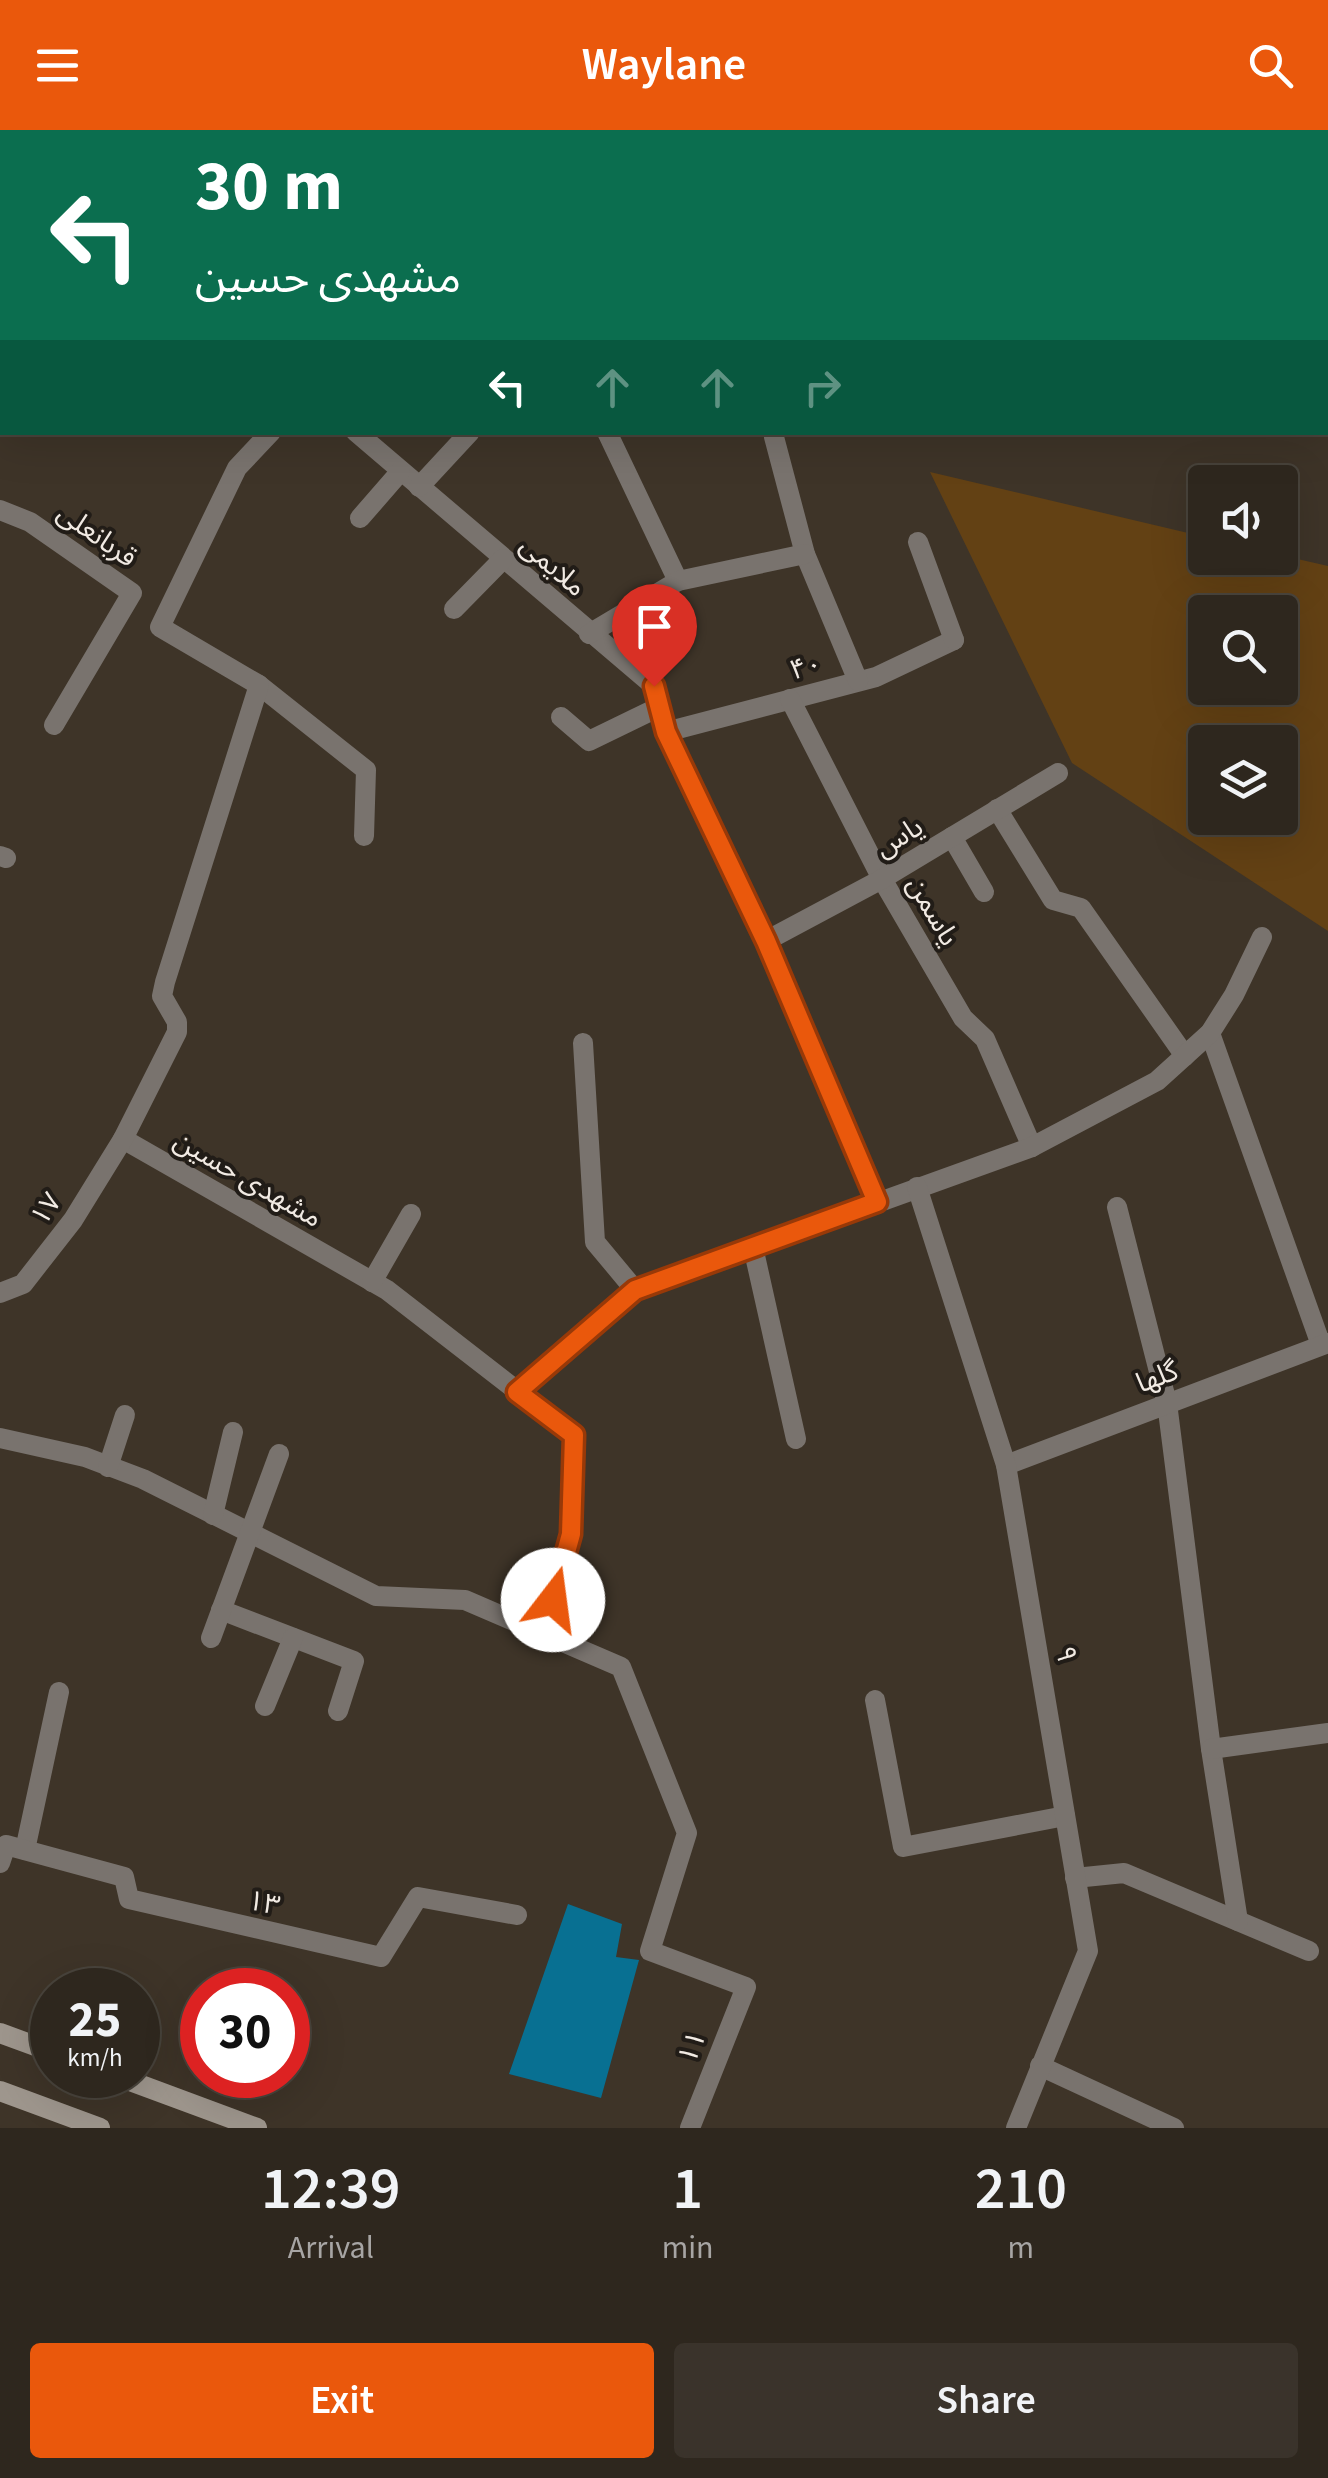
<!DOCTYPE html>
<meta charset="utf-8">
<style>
body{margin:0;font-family:"Source Sans 3","Noto Sans Arabic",sans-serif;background:#3a332b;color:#f1f3f6;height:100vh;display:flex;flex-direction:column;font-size:38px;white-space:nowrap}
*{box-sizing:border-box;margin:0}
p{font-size:32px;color:#a7a5a4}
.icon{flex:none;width:55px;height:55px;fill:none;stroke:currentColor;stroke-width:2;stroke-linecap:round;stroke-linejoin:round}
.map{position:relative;height:1998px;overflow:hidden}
.drawer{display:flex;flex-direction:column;background:#2e271e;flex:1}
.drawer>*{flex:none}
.top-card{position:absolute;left:0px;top:0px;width:1330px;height:305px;box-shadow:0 10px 40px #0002,0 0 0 2px #49443c;background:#0b6e4f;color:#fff;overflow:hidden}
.buttons{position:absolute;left:1188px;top:335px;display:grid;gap:20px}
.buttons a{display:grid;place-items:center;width:110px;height:110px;border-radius:10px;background:#2e271e;box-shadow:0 10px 40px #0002,0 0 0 2px #49443c;font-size:50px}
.speed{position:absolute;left:30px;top:1838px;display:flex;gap:20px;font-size:50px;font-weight:700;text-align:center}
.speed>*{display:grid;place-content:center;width:130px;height:130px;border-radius:50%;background:#2e271e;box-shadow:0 10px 40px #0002,0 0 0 2px #49443c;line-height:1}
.speed small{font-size:25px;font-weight:400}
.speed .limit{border:15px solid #d22;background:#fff;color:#111}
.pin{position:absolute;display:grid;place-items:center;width:85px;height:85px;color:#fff;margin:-102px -42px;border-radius:50% 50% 50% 0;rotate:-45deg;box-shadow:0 0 10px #0007}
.pin .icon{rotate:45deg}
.me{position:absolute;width:110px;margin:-55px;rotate:15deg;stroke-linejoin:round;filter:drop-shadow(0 0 8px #0008)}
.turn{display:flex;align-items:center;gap:35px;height:210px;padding:0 30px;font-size:45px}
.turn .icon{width:130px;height:130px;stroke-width:2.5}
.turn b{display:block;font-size:70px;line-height:85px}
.lanes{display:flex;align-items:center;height:95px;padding:0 30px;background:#0003;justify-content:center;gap:50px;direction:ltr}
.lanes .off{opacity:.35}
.eta{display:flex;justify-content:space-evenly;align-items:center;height:170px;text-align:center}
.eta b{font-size:60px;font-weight:600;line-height:70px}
.cta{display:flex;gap:20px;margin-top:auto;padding:20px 30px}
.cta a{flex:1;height:115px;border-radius:10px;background:#ea580c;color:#fff;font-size:40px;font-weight:600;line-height:115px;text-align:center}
.cta a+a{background:#3a332b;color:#f1f3f6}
header{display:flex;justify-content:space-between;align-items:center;height:130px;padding:0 30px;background:#ea580c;color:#fff;font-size:45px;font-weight:600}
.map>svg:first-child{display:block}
.green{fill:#634114;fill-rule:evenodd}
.building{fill:#087092}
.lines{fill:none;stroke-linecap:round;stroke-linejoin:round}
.service{stroke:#79736e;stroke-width:20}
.minor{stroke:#79736e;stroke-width:20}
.tertiary{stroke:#79736e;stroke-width:20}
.secondary{stroke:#9e968d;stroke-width:20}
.route-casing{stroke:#983908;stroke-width:25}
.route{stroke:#ea580c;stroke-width:18}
.labels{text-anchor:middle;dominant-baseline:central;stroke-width:8;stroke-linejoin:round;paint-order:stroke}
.street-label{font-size:28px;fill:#f1eae3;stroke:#211c17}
</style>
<header><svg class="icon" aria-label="menu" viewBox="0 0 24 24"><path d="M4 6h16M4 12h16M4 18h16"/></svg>Waylane<svg class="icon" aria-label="search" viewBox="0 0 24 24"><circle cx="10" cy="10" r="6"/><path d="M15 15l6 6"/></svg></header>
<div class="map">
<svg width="1328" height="1998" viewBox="0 0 1328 1998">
<rect width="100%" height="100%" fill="#3e3428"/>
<path class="green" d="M930,342L1205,407V428H1280V425L1328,436V801L1072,633ZM1205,482H1280V558H1205ZM1205,612H1280V688H1205Z"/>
<path class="building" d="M568,1774L622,1794L616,1827L639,1830L601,1968L509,1944Z"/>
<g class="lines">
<g class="service">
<path d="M273,2L274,0"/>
<path d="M259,555L366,640L364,706"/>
<path d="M666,602L876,547L954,510"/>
<path d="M1075,1748L1124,1743L1309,1821"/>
</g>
<g class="minor">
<path d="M446,0L450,2"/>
<path d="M706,0V2"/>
<path d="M0,1V0"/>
<path d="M363,2L365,0"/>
<path d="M664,2L669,0"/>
<path d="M0,111L2,112"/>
<path d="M356,302L654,556L666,602L766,811L877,1072"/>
<path d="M607,302L678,451"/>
<path d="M774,307L805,424L858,551"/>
<path d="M419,357L470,302"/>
<path d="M0,380L30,392L132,463L54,595"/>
<path d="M360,388L400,342"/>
<path d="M918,412L954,510"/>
<path d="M454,479L503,429"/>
<path d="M589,504L678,451L805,424"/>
<path d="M790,569L882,749L963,888L985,909L1032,1017"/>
<path d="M561,587L589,611L659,577"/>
<path d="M997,679L1053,770L1081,778L1185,926"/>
<path d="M952,707L984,762"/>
<path d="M0,726L6,728"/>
<path d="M766,811L882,749L1058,643"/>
<path d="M1210,903L1321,1215"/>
<path d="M583,913L595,1112L635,1160"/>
<path d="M123,1009L387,1160L574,1305L571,1404L544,1504"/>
<path d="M1117,1077L1167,1273L1211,1619L1238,1791"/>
<path d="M753,1117L796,1309"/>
<path d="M372,1152L411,1084"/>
<path d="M0,1163L23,1154L73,1090L123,1009L177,902V892L162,866L165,852L259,555L160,497L237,338L271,302"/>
<path d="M517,1261L635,1160L1032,1017L1157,951L1210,903L1234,865L1262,807"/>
<path d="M0,1308L85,1327L143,1349L376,1466L465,1470L621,1537L687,1703L650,1821L746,1857L690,1998"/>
<path d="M1006,1335L1328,1213"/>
<path d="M108,1337L125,1285"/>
<path d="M213,1385L233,1302"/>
<path d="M221,1480L354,1531L338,1581"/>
<path d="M211,1508L279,1324"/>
<path d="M875,1570L903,1717L1065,1686"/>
<path d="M265,1576L293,1508"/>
<path d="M1211,1619L1328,1603"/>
<path d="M25,1720L59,1562"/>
<path d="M0,1733L6,1715L124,1747L129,1769L381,1827L418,1767L517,1785"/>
<path d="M1040,1936L1174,1998"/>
</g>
<path class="tertiary" d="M917,1057L1006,1335L1088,1821L1016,1998"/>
<g class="secondary">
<path d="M0,1903L52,1922"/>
<path d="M114,1945L257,1998"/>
<path d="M0,1961L100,1998"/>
</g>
</g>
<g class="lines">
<g class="route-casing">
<path id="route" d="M553,1470L571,1404L574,1305L517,1262L635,1160L877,1072L766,811L666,602L654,556"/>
</g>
<use href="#route" class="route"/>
</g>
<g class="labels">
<g class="street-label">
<text transform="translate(97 405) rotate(35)">قربانعلی</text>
<text transform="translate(553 436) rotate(41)">ملایمی</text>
<text transform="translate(806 537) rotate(-15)">۴۰</text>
<text transform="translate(899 707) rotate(-31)">یاس</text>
<text transform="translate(933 781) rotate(60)">یاسمن</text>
<text transform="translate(248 1049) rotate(30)">مشهدی حسین</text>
<text transform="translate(46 1079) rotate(-56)">۱۷</text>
<text transform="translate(1157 1247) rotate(-21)">گلها</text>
<text transform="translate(1066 1524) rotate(80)">۹</text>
<text transform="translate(264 1773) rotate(13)">۱۳</text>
<text transform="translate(692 1917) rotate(-68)">۱۱</text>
</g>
</g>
</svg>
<div class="buttons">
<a><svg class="icon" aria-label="sound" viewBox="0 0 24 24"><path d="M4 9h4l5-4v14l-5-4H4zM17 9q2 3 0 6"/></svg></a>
<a><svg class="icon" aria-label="search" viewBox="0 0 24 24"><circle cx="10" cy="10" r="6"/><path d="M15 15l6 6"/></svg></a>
<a><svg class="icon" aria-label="layers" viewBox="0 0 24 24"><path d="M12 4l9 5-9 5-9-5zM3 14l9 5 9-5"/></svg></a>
</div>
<div class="speed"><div>25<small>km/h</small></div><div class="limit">30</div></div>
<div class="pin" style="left:654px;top:556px;background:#d93025"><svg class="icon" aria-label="arrive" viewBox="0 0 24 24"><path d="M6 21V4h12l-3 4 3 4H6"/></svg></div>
<svg class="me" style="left:553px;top:1470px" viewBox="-20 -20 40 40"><circle r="19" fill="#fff"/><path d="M0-13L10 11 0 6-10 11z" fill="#ea580c"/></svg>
<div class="top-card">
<div class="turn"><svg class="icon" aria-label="left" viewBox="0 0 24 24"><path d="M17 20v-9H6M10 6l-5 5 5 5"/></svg><div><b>30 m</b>مشهدی حسین</div></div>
<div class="lanes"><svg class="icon" aria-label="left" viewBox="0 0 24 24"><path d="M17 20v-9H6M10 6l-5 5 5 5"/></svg><svg class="icon off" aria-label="ahead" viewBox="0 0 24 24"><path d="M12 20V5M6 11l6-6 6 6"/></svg><svg class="icon off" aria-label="ahead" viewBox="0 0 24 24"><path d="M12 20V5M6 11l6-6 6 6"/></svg><svg class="icon off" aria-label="right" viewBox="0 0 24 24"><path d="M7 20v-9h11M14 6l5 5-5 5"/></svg></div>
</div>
</div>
<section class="drawer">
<div class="eta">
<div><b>12:39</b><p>Arrival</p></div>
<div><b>1</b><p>min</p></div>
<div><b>210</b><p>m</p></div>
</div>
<div class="cta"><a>Exit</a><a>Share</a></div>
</section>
